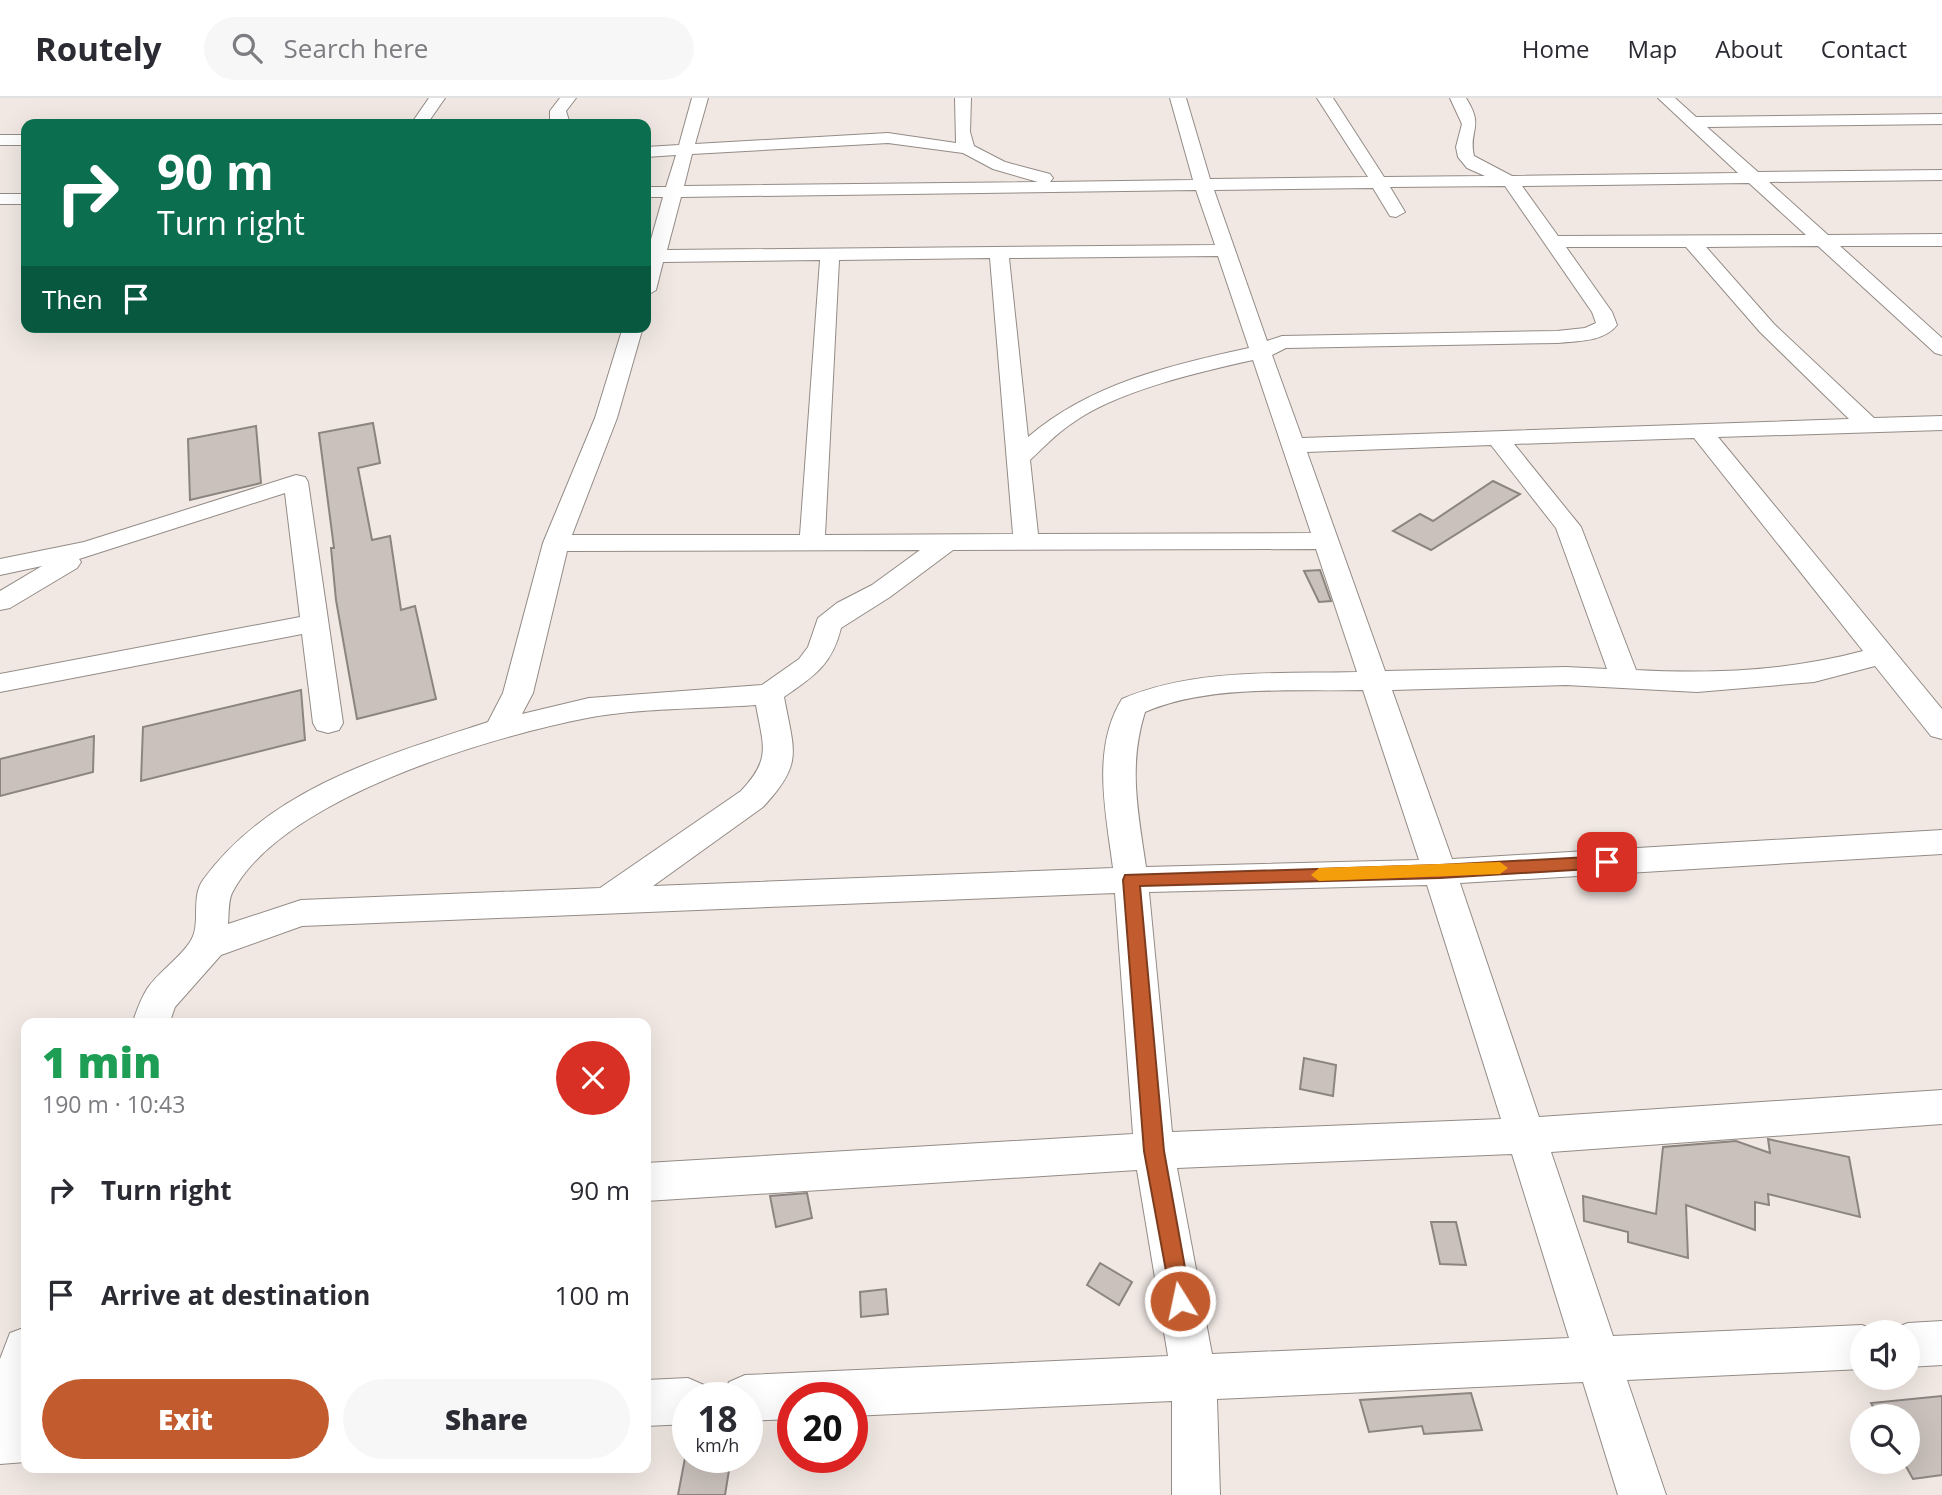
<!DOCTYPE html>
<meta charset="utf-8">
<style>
body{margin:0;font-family:"Open Sans",sans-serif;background:#f7f7f7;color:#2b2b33;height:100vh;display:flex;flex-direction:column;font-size:26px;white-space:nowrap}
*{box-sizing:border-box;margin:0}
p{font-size:23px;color:#7c7c81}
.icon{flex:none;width:38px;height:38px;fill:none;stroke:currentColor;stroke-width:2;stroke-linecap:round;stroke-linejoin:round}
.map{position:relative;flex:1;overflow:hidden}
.details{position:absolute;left:21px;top:920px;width:630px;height:455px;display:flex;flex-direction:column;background:#fff;border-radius:14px;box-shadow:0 7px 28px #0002}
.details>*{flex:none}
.top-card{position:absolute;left:21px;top:21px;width:630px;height:214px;border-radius:14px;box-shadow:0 7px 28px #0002;background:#0b6e4f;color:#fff;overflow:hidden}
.fabs{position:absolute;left:1850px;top:1222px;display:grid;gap:14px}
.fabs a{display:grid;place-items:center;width:70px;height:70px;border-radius:50%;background:#fff;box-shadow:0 7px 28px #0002;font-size:35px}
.speed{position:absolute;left:672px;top:1284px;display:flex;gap:14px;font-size:35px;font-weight:700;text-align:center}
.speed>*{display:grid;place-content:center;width:91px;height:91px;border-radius:50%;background:#fff;box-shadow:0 7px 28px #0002;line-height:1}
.speed small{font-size:18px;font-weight:400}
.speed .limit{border:10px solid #d22;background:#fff;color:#111}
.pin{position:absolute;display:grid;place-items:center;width:60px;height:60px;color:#fff;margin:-30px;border-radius:14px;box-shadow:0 4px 10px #0006}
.me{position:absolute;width:77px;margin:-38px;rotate:350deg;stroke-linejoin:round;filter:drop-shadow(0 0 5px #0008)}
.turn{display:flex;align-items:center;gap:24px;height:147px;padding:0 21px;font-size:32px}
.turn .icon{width:91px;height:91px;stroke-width:2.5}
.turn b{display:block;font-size:49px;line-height:60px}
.then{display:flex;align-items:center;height:66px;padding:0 21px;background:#0003;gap:14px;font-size:26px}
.round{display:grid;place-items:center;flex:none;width:74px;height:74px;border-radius:37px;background:#f7f7f7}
.head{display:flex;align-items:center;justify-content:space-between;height:119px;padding:0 21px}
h1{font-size:42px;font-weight:800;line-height:52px;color:#1e9e55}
.action{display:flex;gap:14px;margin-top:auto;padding:14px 21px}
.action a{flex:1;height:80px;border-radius:42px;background:#c25c2e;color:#fff;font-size:28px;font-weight:800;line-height:80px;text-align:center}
.action a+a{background:#f7f7f7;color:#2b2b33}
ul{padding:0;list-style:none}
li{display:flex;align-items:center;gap:21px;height:105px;padding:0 21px}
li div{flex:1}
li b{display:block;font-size:26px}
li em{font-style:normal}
header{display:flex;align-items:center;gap:42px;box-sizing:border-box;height:98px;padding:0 35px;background:#fff;border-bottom:2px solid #e1e1e2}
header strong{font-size:33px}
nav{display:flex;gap:38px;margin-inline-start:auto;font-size:24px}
.search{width:490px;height:63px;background:#f7f7f7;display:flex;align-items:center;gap:18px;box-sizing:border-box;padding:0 24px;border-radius:38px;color:#7c7c81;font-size:26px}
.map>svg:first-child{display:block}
.building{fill:#cac1bc;stroke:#8c847f;stroke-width:2}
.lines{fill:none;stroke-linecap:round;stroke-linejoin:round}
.minor-casing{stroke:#938b86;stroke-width:2}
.minor{fill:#fff;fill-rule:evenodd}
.route{fill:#c25c2e;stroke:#7e3c1e;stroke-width:2}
.slow{fill:#f59e0b}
</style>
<header>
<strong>Routely</strong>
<div class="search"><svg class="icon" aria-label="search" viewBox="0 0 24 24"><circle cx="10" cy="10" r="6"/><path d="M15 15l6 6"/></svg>Search here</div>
<nav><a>Home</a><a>Map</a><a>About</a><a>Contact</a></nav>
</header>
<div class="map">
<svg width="1942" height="1397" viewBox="0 0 1942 1397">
<rect width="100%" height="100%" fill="#f1e8e3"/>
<g class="building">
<path d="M373,325L380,365L358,370L372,442L390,438L401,512L415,508L436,601L357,621L336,502L331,450H334L319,335Z"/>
<path d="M256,328L261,385L190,402L188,341Z"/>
<path d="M1493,383L1520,396L1431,452L1393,433L1420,416L1433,423Z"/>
<path d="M1320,472L1331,503L1319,504L1304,473Z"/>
<path d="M301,592L305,642L141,683L143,629Z"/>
<path d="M94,638L93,674L0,698V661Z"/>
<path d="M1304,960L1336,967L1333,998L1300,991Z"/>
<path d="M1768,1041L1849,1059L1860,1119L1768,1096L1769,1107L1755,1104V1132L1686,1107L1688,1160L1628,1144V1134L1584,1123L1583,1098L1656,1116L1663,1049L1736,1043L1770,1055Z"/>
<path d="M807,1095L812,1120L776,1129L770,1098Z"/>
<path d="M1431,1124H1456L1466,1167L1440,1166Z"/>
<path d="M1100,1165L1132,1184L1119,1207L1087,1187Z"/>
<path d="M886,1191L888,1216L861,1219L860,1194Z"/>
<path d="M1471,1295L1482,1332L1424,1336L1422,1328L1369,1334L1360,1302Z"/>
<path d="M1942,1298V1377L1913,1381L1903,1363H1908V1318H1878L1871,1305Z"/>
<path d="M685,1360H731L725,1397H678Z"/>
</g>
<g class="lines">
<g class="minor-casing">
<g id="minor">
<path d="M429,0H445L427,26H411Z"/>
<path d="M560,0H576L566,13L570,26L550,24V13Z"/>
<path d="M692,0H708L695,46L888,35L956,45L955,0H971L970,34L974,48L1005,64L1050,76L1053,80L1050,84L1193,82L1170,0H1186L1210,81L1368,79L1317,0H1333L1384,79L1485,78L1467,70L1458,59L1456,49L1462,26L1450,0H1466C1485,30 1468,31 1474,58L1512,78L1738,75L1658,0H1675L1696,19L1942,16V26L1707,29L1758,74L1942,72V82L1769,84L1828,137L1942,136V148H1840L1942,240V257L1935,255L1818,148L1706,149L1774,226L1874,320L1942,318V332L1718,339L1942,611V641L1931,638L1875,568L1814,584L1697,594L1566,587L1392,592L1452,761L1942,732V756L1460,785L1539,1019L1942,992V1026L1551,1054L1613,1238L1862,1227L1878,1234H1862V1271L1627,1282L1666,1397H1618L1583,1284L1217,1301L1220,1397H1172V1303L852,1318V1300H793V1321L747,1323V1300H722L729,1284L745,1277L1168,1258L1137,1072L646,1103V1065L1133,1036L1115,795L302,828L221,857L175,909L169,926H132C136,915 140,902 147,891C158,874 178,862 190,844C202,827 190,800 203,782C270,690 384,658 488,624L503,595L543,445L595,320L623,229H643L617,320L572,437H800L820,162L663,164L656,192L646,198V159L663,99H646V89H666L676,57L646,59V49L679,47ZM888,45L963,55L993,71L1038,84L684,88L692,56ZM1749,85L1806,137L1558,138L1522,88ZM1505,88L1592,214L1596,225L1585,230L1557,233L1282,238L1267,243L1214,92L1373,90L1390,118L1396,119L1405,114L1390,89ZM1196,92L1215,147L667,152L681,99ZM1566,149H1686L1760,234L1849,321L1302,340L1272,257L1286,250L1557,245C1577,243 1604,244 1617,227L1612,214ZM1218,158L1249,250C1170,267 1090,286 1028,339L1009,160ZM990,160L1013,436L825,437L839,162ZM1253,262L1311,435L1038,436L1030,362C1043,350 1056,336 1071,326C1116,293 1199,274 1253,262ZM1694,340L1863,553C1788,573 1713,576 1636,572L1581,429L1514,346ZM1491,347L1556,430L1607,571L1566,569L1385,573L1307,354ZM1316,451L1357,574C1278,576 1195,570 1122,601C1091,651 1106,715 1113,770L653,788L763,709C804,665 794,654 784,599C814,578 832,567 841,530L890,499L953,452ZM920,452L872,487L837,505L818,520L808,549L799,561L762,587L589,600L522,616L533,595L567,453ZM1363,592L1419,762L1146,769C1138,714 1128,668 1145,614C1210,586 1293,594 1363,592ZM756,607C763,648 772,660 741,693L600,790L301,802L228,826C229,817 228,803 232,795C280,701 489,639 587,620C639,610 703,611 756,607ZM1427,787L1501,1021L1172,1034L1149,794ZM1512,1056L1569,1240L1212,1256L1177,1070Z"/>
<rect x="0" y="37" width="26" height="10"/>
<rect x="0" y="96" width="26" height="10"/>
<path d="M296,377L305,379L308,384L343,625L339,632L328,635L317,632L313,625L302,536L0,594V576L300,519L285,395L79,461L81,464L77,470L10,510L0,512V493L42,468L0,477V461L84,444Z"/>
<path d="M1942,1223V1267L1908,1269V1234H1891L1892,1231L1908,1225Z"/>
<path d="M26,1229V1364L0,1366V1261L10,1235Z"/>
<path d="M688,1280L704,1287L710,1300H688V1326L646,1328V1282Z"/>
</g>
</g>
<use href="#minor" class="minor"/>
</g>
<path class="route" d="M1607,758L1616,764L1607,770L1440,780L1140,788L1164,1053L1191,1203L1188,1211L1180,1214L1173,1211L1144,1053L1123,782L1125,777L1440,767Z"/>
<path class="slow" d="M1500,764L1508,770L1500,776L1319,783L1311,777L1319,770Z"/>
</svg>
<div class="fabs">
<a><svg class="icon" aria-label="sound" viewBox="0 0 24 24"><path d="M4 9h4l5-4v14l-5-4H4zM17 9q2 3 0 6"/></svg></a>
<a><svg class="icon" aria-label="search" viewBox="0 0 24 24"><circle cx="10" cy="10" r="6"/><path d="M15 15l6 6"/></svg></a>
</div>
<div class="speed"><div>18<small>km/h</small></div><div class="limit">20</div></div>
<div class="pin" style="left:1607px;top:764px;background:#d93025"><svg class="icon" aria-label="arrive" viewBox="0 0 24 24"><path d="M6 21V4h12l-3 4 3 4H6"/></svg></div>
<svg class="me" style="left:1180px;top:1203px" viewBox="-20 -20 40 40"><circle r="17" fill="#c25c2e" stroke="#fff" stroke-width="3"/><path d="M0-11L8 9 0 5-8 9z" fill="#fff"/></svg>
<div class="top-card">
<div class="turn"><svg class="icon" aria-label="right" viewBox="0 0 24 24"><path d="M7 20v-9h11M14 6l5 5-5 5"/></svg><div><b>90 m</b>Turn right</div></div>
<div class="then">Then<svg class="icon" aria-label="arrive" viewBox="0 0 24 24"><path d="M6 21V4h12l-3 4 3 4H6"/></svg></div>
</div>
<section class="details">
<div class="head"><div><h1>1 min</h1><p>190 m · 10:43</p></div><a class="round" style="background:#d93025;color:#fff"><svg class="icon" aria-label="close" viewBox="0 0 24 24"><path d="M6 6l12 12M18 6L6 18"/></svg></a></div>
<ul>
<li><svg class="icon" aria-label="right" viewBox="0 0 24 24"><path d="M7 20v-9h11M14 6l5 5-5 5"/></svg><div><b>Turn right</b></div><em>90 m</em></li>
<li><svg class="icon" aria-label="arrive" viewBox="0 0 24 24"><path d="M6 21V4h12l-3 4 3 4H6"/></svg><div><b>Arrive at destination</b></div><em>100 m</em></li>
</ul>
<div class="action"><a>Exit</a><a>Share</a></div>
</section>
</div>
